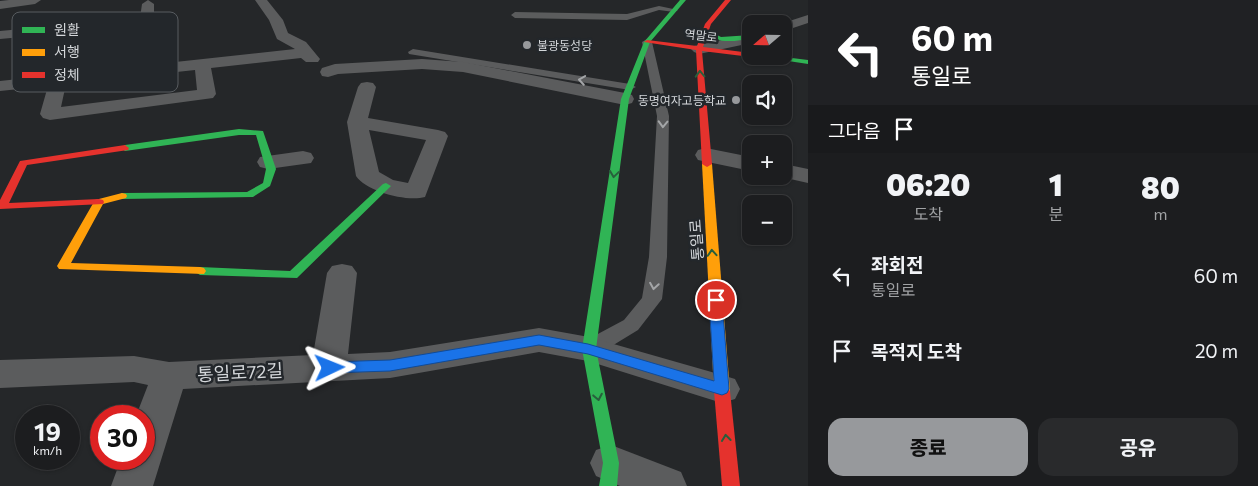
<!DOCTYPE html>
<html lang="ko">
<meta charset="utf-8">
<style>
body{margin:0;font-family:Commissioner,"Noto Sans KR",sans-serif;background:#292a2c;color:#f1f3f6;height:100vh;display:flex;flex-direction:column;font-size:19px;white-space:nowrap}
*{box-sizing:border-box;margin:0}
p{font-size:16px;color:#a0a2a4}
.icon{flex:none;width:28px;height:28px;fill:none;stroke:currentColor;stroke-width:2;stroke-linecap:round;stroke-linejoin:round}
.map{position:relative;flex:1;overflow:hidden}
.side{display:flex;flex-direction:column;background:#1c1d1f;width:450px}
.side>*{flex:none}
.guide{background:#202124;color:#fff;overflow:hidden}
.needle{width:32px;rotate:250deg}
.buttons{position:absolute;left:742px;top:15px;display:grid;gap:10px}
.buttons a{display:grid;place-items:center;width:50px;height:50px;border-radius:10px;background:#1c1d1f;box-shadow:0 1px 4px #0004,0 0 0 1px #3a3b3d;font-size:25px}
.speed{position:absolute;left:15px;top:405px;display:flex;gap:10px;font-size:25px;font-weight:700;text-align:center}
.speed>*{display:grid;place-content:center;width:65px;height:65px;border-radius:50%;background:#1c1d1f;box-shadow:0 1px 4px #0004,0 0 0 1px #3a3b3d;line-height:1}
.speed small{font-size:12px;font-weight:400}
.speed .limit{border:8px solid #d22;background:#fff;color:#111}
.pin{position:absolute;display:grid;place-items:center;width:42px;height:42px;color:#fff;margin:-21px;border:2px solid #fff;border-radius:50%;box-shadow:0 1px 5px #0007}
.me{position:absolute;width:55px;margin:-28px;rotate:88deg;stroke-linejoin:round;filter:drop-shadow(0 0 4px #0008)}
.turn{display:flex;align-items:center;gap:18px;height:105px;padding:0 20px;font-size:22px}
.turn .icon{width:65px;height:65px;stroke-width:2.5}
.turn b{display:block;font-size:35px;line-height:42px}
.then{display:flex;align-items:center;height:48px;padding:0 20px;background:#0003;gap:10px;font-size:19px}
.eta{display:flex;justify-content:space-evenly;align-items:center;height:85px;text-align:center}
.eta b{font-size:30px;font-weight:800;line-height:35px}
.action{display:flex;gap:10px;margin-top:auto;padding:10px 20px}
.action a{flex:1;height:58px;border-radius:15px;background:#97999c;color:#111;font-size:20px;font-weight:800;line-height:58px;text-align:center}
.action a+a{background:#292a2c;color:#f1f3f6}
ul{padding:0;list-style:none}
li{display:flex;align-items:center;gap:15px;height:75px;padding:0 20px}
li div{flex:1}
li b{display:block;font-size:19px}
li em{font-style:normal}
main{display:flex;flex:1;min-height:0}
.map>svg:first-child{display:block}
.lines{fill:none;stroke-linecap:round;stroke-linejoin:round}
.lane{fill:#5b5c5d;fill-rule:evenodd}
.street{fill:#5b5c5d;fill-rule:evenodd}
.fast{fill:#30b455;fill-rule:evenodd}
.slow{fill:#ff9f0a;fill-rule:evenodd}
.jam{fill:#e5322d;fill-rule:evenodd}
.oneway{stroke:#285f3c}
.oneway2{stroke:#a4a6a8}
.route{fill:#1a73e8;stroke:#114b97}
.poi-dot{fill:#97999c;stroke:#23272b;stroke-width:2}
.labels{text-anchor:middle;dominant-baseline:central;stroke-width:5;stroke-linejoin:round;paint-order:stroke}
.far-street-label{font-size:12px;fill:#d4d7da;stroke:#23272b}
.far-poi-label{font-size:12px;fill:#d4d7da;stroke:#23272b;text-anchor:start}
.street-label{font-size:15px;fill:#d4d7da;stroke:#23272b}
.near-street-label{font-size:18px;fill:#d4d7da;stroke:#23272b}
.key{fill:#23272b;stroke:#585c60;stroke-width:1}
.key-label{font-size:14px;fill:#d4d7da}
</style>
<main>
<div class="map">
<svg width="808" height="486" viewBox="0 0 808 486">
<rect width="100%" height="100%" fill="#252729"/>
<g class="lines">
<g class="lane">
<path d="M659,6L678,10L674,12L659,10L627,20L515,18L511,15L515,12L627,14Z"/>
<path d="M647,39L652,42L669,116L667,257L662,299L638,330L597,355L589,357L581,355L578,349L581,343L624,320L642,298L649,257L657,116L642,42Z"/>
<path d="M413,49L630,84L636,87L630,90L409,54L408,52Z"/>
</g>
<g class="street">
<path d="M9,0H41L35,4L0,9V1Z"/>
<path d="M148,0L154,4V22L152,25L0,39V31L140,18L142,4Z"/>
<path d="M255,0H267L283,20L288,33L306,42L320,59L318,62H306L301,58L211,68L216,94L213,98L50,120L43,118L40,114L48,86L0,91V81L295,49L277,39L269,20ZM195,70L197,90L61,107L66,84Z"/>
<path d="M808,15V23L784,31V24H780Z"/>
<path d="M751,34V43L699,54L694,52L691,49L694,46Z"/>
<path d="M422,59L463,62L625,93L632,95L634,99L632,103L625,105L463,72L422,69L338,74L328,77L322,76L320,72L322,68L335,64Z"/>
<path d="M367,82L373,83L376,87L368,118L438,130L445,132L448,136L425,197C407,202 367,192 356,176L347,122L358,87L361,83ZM369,130L426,140L408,183L393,180L379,172Z"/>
<path d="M706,148L751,157V171L698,160L695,155L698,150Z"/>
<path d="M303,151L311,153L314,158L311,163L268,169L260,167L257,162L260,157Z"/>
<path d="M784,164L808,169V183L777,176H784Z"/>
<path d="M342,264L352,266L357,273L348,354L390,352L539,328L589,337L722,375L735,379L740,389L735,399L722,403L588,361L539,352L390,378L183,389L153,486H111L121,459H144V416H136L148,385L134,382L0,388V360L134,356L169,362L313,355L327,273L332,266Z"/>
<path d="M611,445L681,472L687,486H620L596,476L590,463L596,450Z"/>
</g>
<g class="fast">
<path d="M680,0H686L650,42L629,99L596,349L619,463L617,486H599L603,463L582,349L621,99L644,42Z"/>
<path d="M705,29L721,37L751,35V39C734,41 716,45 702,31Z"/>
<path d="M755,56H776L808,60V64Z"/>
<path d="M239,129L263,131L276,169L270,186L253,197L122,199L117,196L122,193L247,192L263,183L266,169L256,135H239L125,151L121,148L125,145Z"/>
<path d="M386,183L391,186L389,188L297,278L200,275L194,271L200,267L290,271L383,184Z"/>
</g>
<g class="slow">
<path d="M707,161L712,164L730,391L727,395L722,397L717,395L714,391L702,164Z"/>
<path d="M122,193L126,194L127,196L126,198L103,204L71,263L200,267L204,268L206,271L204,274L59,269L57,266L95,200Z"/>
</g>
<g class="jam">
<path d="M725,0H731L711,24L703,47L751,53V56H753L751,57L702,51L712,164L707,167L702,164L696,50L644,42L647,40L697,46L705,24Z"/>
<path d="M125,145L129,148L128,150L27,165L9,203L99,199L103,200L104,202L103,204L0,209V200L20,161Z"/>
<path d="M722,385L727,387L730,391L740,486H722L714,391L717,387Z"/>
</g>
</g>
<defs><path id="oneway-chevron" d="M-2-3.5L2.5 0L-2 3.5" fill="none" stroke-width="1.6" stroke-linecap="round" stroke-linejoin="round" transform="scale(1.25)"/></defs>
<g class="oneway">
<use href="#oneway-chevron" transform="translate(700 74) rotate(-92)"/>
<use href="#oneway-chevron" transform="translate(614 174) rotate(98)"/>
<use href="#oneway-chevron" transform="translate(712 253) rotate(-94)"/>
<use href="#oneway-chevron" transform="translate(598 397) rotate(79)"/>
<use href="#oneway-chevron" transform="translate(726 438) rotate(-96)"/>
</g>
<g class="oneway2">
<use href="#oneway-chevron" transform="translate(582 80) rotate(-171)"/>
<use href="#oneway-chevron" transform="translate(663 124) rotate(92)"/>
<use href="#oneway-chevron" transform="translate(654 286) rotate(99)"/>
</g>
<path class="route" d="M716,295L722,300L729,389L727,393L722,395L588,354L539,345L390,371L330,373L324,372L322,368L324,364L330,362L390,360L539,335L588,344L714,381L709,300Z"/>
<g class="poi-dot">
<circle cx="527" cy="45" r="5"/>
<circle cx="736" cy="100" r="5"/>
</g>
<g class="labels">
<g class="far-street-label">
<text transform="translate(701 35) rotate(7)">역말로</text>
</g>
<g class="far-poi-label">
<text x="537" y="45">불광동성당</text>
<text x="726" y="100" text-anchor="end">동명여자고등학교</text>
</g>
<g class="street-label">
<text transform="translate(696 240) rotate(-94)">통일로</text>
</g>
<g class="near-street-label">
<text transform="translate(240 372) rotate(-3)">통일로72길</text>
</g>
</g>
<rect x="12" y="12" width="166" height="80" rx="8" class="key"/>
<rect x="22" y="27" width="23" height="6" fill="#30b455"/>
<rect x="22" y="49" width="23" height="7" fill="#ff9f0a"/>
<rect x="22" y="72" width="23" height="6" fill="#e5322d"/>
<g class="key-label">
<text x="54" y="35">원활</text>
<text x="54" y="57">서행</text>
<text x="54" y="80">정체</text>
</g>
</svg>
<div class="buttons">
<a><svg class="needle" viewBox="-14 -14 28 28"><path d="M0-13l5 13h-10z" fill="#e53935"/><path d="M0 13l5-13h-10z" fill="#a0a2a4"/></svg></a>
<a><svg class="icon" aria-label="sound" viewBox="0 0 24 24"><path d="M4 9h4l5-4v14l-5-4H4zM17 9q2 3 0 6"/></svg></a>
<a>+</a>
<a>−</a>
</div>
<div class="speed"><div>19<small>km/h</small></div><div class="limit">30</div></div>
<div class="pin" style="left:716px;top:300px;background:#d93025"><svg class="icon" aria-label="arrive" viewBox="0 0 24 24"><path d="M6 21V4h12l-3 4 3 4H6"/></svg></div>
<svg class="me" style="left:330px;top:368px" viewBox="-20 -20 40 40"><path d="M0-17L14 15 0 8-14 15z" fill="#1a73e8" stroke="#fff" stroke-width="4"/></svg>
</div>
<section class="side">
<div class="guide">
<div class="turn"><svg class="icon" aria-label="left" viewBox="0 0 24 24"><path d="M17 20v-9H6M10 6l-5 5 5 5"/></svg><div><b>60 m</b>통일로</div></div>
<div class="then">그다음<svg class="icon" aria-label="arrive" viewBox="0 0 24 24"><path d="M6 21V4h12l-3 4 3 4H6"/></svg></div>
</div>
<div class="eta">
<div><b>06:20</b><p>도착</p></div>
<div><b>1</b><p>분</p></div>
<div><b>80</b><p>m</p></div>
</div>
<ul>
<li><svg class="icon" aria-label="left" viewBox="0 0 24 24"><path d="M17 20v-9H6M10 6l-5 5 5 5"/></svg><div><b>좌회전</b><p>통일로</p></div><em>60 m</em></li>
<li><svg class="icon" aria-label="arrive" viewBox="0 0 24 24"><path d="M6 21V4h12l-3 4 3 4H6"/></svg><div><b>목적지 도착</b></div><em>20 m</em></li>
</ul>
<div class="action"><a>종료</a><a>공유</a></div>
</section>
</main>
